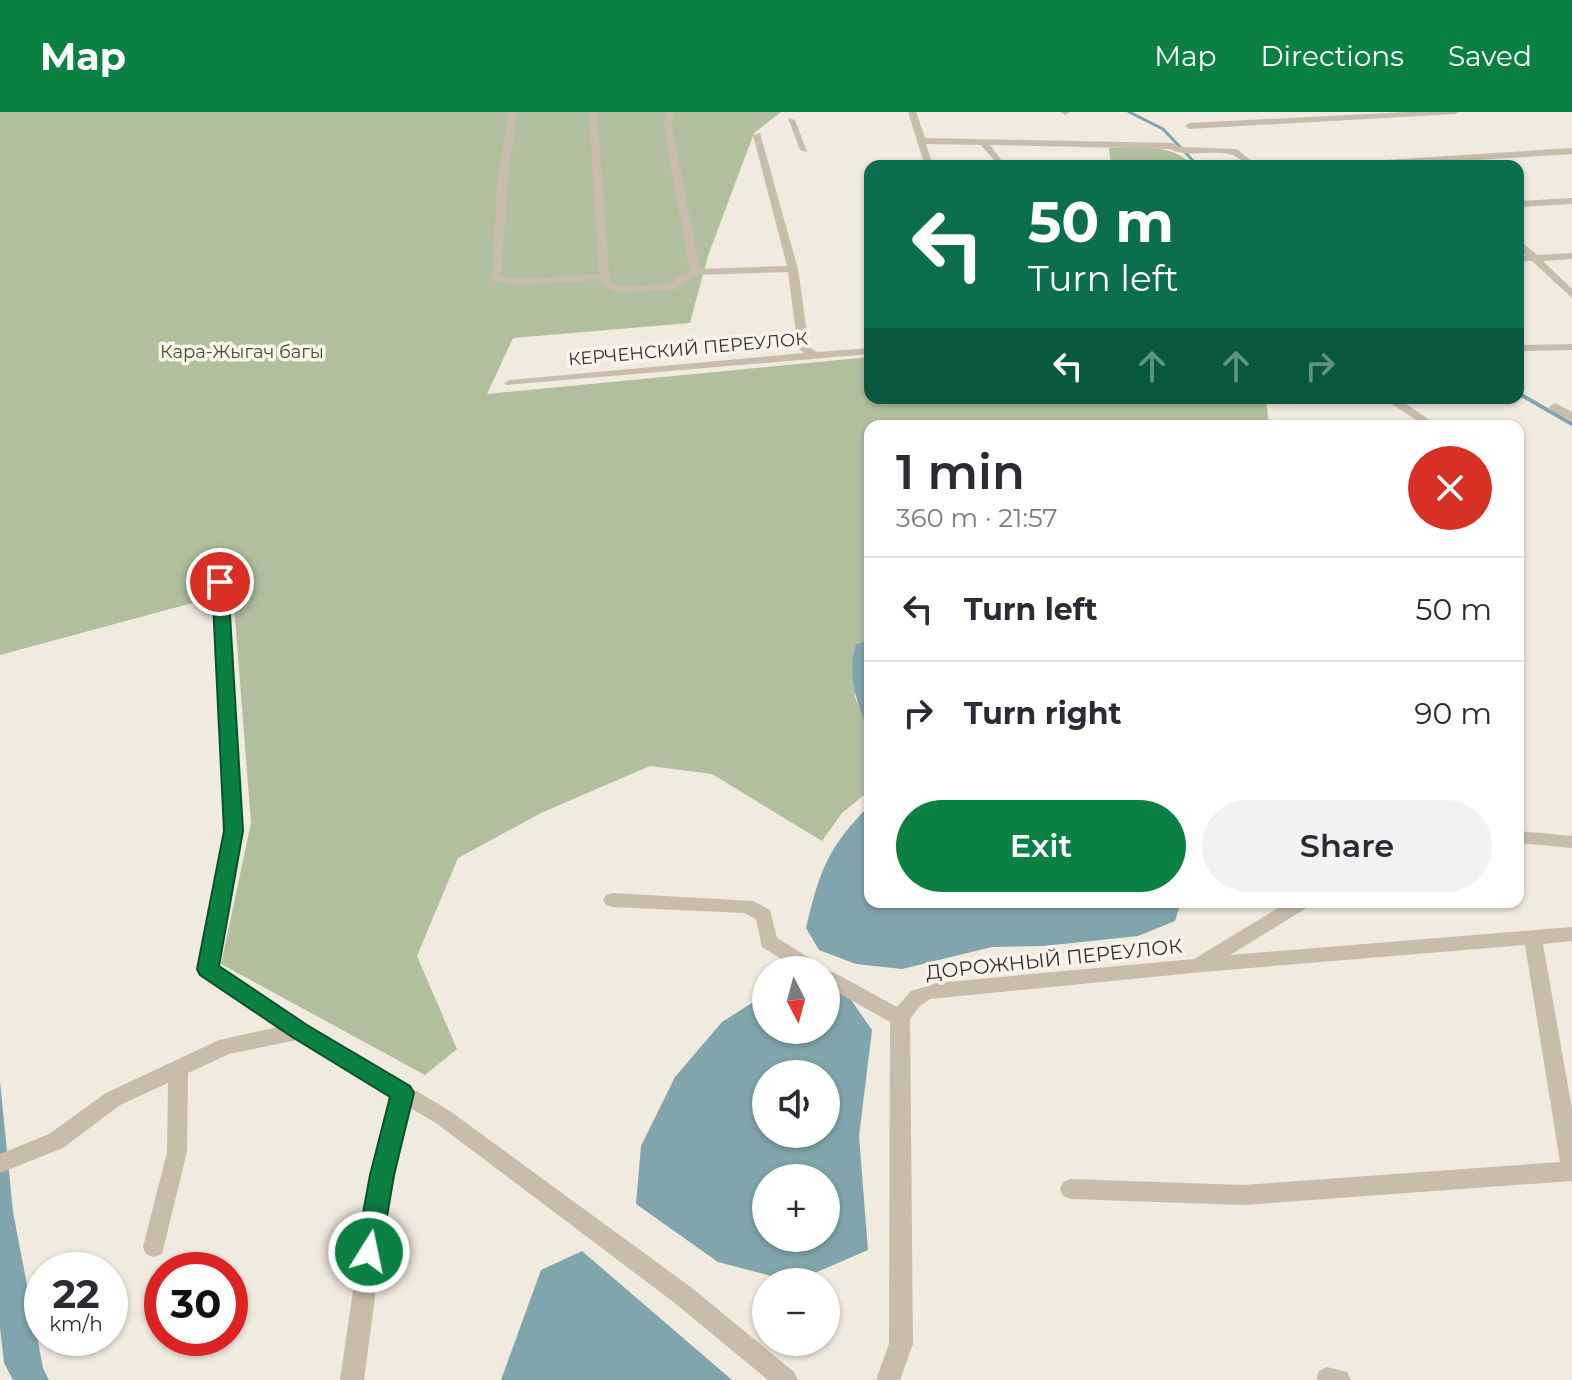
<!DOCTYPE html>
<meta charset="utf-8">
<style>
body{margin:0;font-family:Montserrat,sans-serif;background:#f2f2f3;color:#2b2b33;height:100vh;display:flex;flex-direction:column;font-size:30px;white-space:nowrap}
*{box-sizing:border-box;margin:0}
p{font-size:26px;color:#7c7c81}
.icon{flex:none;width:44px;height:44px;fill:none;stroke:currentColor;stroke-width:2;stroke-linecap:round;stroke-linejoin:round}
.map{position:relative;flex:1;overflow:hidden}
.sheet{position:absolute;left:864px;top:308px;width:660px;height:488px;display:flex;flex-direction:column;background:#fff;border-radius:16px;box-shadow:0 2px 6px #0004}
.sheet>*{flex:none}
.banner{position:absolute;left:864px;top:48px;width:660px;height:244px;border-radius:16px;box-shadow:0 2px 6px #0004;background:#0b6e4f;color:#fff;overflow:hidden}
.needle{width:52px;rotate:174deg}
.buttons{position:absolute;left:752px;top:844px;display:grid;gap:16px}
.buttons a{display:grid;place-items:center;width:88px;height:88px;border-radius:50%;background:#fff;box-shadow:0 2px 6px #0004;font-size:40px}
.speed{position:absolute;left:24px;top:1140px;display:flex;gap:16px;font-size:40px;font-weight:700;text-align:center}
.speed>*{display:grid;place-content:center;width:104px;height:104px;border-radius:50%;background:#fff;box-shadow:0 2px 6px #0004;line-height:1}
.speed small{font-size:20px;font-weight:400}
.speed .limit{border:12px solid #d22;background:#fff;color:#111}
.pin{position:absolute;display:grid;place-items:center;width:68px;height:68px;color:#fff;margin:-34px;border:4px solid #fff;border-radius:50%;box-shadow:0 2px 8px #0007}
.me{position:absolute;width:88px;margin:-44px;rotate:10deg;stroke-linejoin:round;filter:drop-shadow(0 0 6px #0008)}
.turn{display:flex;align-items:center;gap:28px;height:168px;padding:0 32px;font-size:36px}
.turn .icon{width:104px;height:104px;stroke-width:2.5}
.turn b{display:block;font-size:56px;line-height:68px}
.lanes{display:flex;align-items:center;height:76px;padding:0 32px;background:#0003;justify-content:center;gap:40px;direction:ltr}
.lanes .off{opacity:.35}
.round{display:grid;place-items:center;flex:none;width:84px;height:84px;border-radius:42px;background:#f2f2f3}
.overview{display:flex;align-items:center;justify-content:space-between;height:136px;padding:0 32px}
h1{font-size:48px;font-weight:600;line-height:60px}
.cta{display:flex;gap:16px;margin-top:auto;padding:16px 32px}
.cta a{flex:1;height:92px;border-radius:48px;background:#0b8043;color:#fff;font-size:32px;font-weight:600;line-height:92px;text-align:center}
.cta a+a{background:#f2f2f3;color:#2b2b33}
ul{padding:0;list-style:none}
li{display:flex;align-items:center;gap:24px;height:104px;padding:0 32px;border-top:2px solid #e1e1e2}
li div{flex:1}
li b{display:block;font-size:30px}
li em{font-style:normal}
header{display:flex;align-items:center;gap:48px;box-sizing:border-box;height:112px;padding:0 40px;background:#0b8043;color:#fff}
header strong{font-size:38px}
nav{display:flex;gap:44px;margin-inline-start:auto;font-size:28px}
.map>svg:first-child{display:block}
.green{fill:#b1bf9f}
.water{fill:#80a5ac;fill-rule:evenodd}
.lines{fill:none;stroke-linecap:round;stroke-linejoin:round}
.stream-far1{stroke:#80a5ac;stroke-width:3}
.stream{stroke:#80a5ac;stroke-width:4}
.street{fill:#c8bcab;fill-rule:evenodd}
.route{fill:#0b8043;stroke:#07532c;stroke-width:2}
.labels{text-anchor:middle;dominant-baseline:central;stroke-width:7;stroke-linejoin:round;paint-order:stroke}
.far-street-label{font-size:18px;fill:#362f2a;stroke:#f9f4eb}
.far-park-label{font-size:18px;fill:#42532f;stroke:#f9f4eb}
.street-label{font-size:20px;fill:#362f2a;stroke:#f9f4eb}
</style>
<header>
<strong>Map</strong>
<nav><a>Map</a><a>Directions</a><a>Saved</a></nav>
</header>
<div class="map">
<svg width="1572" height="1268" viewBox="0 0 1572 1268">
<rect width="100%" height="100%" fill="#f1eadf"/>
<g class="green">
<path d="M0,0H781L754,21L708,144L690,211L513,226L487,282L870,245V286H1266L1269,314H870V528L856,532L855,585L870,624V678L842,701L822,729L712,662L650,654L541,701L458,746L417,844L457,937L425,963L221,852L251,711L233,480L0,543Z"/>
<path d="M1109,36C1139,37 1172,30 1193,54H1111Z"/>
</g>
<g class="water">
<path d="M870,528V624C858,593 846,565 856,532Z"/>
<path d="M870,693V790H1181L1175,809L1138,824L1044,834L992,835L902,857L856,852L819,838L806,816C820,758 827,736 870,693Z"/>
<path d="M826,873L849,885L872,918L859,1024L868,1138L794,1170L718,1150L636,1092L641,1034L675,965L722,910L766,882V918H826ZM766,962H826V1022H766ZM766,1066H826V1126H766Z"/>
<path d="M0,969L13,1100L43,1256L49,1268H13L4,1251L0,1216Z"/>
<path d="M582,1139L732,1268H501L541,1158Z"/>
</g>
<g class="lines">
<path class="stream-far1" d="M1129,0L1163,17L1198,54"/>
<path class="stream" d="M1518,281L1572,312"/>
<g class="street">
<path d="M509,0H517L507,73L501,164L516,167L599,162L589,0H597L610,170L618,174L671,172L681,162L690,159L664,16L666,0H674L672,16L700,157L787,154L753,23L760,21L798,157L809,235L817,240L870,236V242L506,273L504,271L510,268L804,241L798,236L788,160L696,163L674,178L617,180L601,174L600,168L516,173L492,168L497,73Z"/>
<path d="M908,0H916L925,26L1172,31L1181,35L1237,37L1257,54C1244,54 1240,44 1229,42C1210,38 1187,46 1170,37L990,33L1002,49L1011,54H999L981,33L926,32L933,54H925Z"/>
<path d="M1060,0H1068L1069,1L1065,3Z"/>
<path d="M1407,0H1459L1455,2L1189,17L1185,14L1189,11Z"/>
<path d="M788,6L795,8L807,40L800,38Z"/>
<path d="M1572,36V42L1380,54H1334L1338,51Z"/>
<path d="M1572,86V92L1518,95V89Z"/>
<path d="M1518,127L1537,143L1572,141V147L1543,149L1572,177V186L1532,149L1518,150V144H1526L1518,136Z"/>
<path d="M1572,232V238L1518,239V233Z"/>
<path d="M1383,286H1397L1439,314H1425Z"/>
<path d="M1555,291L1572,300V309L1551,298L1549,295Z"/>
<path d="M220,466L227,470L242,719L218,854L306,913L450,999L692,1176L794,1260L798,1268H768L676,1192L436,1011L409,995L383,1124L364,1268H340L361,1124L391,984L297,928L229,942L188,961L187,1040L162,1142L154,1145L146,1142L143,1135L167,1040L168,971L120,993L63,1036L0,1061V1042L49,1022L106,981L219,928L278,915L201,862L199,857L224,719L213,470Z"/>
<path d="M1518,719L1572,724V736L1518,731Z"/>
<path d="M612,781L753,789L770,798L777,826L821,853L823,858H799L762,835L756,807L744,801L612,795L606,793L603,788L606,783Z"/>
<path d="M1288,790H1311L1308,795L1230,843L1572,815V829L1543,832L1572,997V1069L1244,1093L1071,1087L1063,1084L1060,1077L1063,1070L1071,1067L1244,1073L1560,1050L1525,833L1202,860L930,887L920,894L910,907L913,1232L900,1268H876L889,1232L890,910L826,874L824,858L833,860L897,895L911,879L937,871L1194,847Z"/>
<path d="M1327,1255L1347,1260L1351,1268H1316L1319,1259Z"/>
</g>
</g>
<path class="route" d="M220,466L228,470L243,719L219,854L307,913L410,974L414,981L394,1063L381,1140L378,1149L369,1152L360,1149L356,1140L370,1063L390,985L292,925L200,863L197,857L224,719L212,470Z"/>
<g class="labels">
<g class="far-street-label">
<text transform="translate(688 237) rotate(-5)">КЕРЧЕНСКИЙ ПЕРЕУЛОК</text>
</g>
<g class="far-park-label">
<text x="242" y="240">Кара-Жыгач багы</text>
</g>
<g class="street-label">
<text transform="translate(1054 847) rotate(-6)">ДОРОЖНЫЙ ПЕРЕУЛОК</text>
</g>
</g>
</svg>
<div class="buttons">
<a><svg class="needle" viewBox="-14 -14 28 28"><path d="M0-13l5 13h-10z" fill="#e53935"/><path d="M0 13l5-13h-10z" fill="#7c7c81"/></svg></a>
<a><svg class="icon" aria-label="sound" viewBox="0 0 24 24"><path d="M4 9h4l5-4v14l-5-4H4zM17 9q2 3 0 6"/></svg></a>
<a>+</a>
<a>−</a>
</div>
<div class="speed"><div>22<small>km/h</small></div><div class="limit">30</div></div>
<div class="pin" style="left:220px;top:470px;background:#d93025"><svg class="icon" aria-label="arrive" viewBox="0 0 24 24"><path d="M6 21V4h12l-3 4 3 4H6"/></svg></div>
<svg class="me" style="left:369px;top:1140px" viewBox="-20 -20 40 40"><circle r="17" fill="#0b8043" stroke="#fff" stroke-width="3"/><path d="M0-11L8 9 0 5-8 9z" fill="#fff"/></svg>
<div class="banner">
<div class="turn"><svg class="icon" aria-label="left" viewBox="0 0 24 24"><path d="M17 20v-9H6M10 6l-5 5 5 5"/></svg><div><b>50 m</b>Turn left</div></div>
<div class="lanes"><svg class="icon" aria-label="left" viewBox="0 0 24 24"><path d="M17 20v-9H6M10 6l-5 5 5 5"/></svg><svg class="icon off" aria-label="ahead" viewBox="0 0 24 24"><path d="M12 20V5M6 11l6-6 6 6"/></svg><svg class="icon off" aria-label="ahead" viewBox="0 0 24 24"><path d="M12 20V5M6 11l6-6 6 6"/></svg><svg class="icon off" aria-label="right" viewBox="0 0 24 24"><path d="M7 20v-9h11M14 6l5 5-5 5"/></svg></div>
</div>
<section class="sheet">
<div class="overview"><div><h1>1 min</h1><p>360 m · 21:57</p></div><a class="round" style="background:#d93025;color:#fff"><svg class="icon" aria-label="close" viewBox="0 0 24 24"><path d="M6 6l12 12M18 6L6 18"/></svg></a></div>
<ul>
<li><svg class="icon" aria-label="left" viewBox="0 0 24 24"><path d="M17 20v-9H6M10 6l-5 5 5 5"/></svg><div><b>Turn left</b></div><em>50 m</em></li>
<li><svg class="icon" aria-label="right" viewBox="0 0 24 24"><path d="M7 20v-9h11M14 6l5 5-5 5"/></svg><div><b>Turn right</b></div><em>90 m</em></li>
</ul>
<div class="cta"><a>Exit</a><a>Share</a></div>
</section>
</div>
